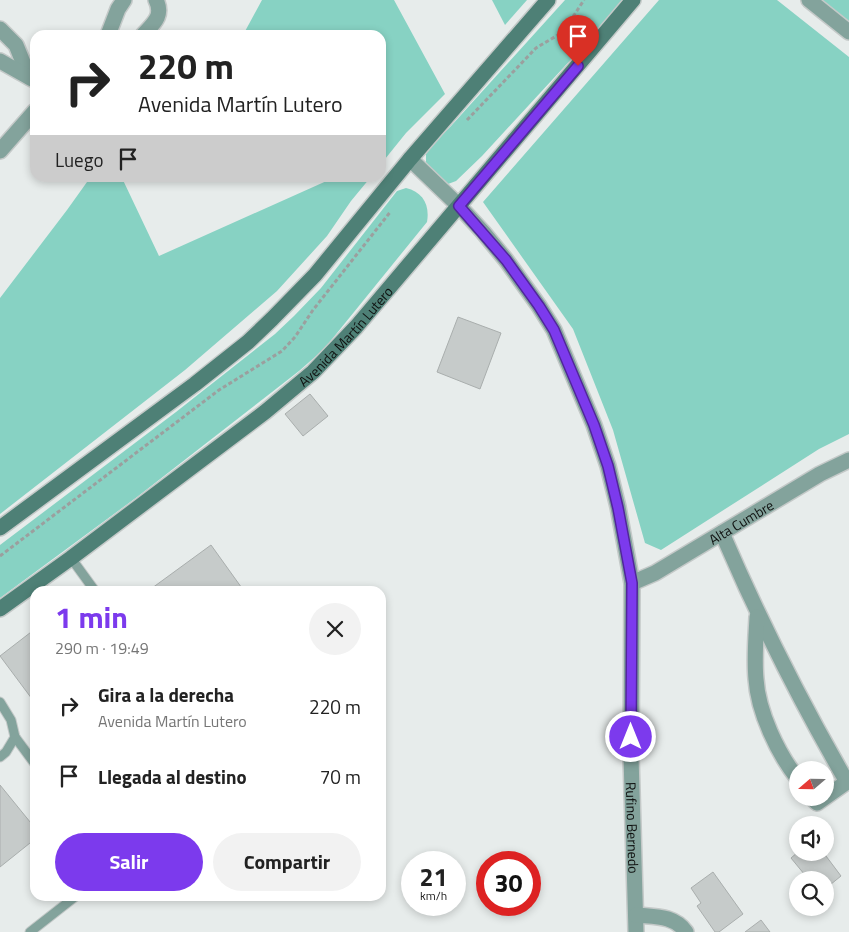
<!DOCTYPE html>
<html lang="es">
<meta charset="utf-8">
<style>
body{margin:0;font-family:"Titillium Web",sans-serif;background:#f2f2f2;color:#222;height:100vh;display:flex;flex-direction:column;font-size:19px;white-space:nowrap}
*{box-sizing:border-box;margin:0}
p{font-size:16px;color:#767676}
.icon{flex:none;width:28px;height:28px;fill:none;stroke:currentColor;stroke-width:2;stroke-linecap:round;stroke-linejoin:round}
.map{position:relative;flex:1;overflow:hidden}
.details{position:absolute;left:30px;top:586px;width:356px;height:315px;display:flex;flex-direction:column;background:#fff;border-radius:15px;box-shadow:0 2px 8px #0003}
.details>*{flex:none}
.hud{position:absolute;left:30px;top:30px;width:356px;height:152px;border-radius:15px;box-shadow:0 2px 8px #0003;background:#fff;color:#222;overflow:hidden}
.needle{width:32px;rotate:250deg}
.buttons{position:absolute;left:789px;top:761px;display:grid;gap:10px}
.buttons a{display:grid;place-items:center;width:45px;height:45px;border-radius:50%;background:#fff;box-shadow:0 2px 8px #0003;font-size:25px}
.speed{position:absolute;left:401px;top:851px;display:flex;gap:10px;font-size:25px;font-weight:700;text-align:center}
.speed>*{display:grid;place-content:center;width:65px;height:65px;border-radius:50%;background:#fff;box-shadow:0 2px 8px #0003;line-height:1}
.speed small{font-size:12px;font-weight:400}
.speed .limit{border:8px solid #d22;background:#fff;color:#111}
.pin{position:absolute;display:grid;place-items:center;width:42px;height:42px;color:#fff;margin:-51px -21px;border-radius:50% 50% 50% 0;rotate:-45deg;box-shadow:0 0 5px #0007}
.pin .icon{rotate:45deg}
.me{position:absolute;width:55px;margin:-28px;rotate:0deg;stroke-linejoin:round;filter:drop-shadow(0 0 4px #0008)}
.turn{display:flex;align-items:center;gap:18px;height:105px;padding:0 25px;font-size:22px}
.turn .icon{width:65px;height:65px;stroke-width:2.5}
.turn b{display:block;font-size:35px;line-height:42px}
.then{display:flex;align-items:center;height:48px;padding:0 25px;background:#0003;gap:10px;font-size:19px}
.round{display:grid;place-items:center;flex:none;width:52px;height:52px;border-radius:26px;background:#f2f2f2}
.overview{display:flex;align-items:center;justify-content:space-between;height:85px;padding:0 25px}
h1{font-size:30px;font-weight:700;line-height:38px;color:#7c3aed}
.action{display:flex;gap:10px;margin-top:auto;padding:10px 25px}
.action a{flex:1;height:58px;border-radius:30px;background:#7c3aed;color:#fff;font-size:20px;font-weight:700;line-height:58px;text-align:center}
.action a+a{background:#f2f2f2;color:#222}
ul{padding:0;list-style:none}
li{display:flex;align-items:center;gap:15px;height:70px;padding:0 25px}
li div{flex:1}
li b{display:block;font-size:19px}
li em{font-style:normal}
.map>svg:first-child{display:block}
.green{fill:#87d2c3}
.building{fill:#c6cbca;stroke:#a9aead}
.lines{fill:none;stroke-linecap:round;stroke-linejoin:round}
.lane-casing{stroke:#c4c9c8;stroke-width:11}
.street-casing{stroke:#c4c9c8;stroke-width:18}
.secondary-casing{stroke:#c4c9c8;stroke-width:18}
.path{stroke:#9b9f9e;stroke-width:3;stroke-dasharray:4 2.5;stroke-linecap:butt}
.lane{stroke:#83a39c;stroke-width:9}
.street{stroke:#83a39c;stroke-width:15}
.secondary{stroke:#4e8076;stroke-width:15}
.route-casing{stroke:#51269a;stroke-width:12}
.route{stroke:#7c3aed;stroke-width:9}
.labels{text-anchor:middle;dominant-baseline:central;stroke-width:5;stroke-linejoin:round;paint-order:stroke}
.street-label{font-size:14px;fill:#0f1110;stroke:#f4f9f8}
</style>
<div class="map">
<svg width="849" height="932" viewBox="0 0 849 932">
<rect width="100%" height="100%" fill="#e7eceb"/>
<g class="green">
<path d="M262,0H394L445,94L406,133L381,164V35H243Z"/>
<path d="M492,0H527L505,25Z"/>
<path d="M565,0H622L588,41L482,156L456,181L448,184L444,183L426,166V154L430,147L451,126Z"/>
<path d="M659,0H777L849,57V434L819,449L661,550L645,543L613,430L573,329L483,202Z"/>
<path d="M819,0H849V25Z"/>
<path d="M92,178H122L159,256L331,179V178H370L351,201L327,236L277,291L185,370L0,514V298L67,210L87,182Z"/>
<path d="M406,188C423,192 430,205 427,222L324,349L299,371L137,497L0,598V545L176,412L275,334L294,316L321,288L397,191Z"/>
</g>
<g class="building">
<path d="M458,317L501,333L480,389L437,372Z"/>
<path d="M310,394L328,416L303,436L285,414Z"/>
<path d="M211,545L244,591H148Z"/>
<path d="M35,629V703L0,656Z"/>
<path d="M0,785L35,828V839L0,867Z"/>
<path d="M798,852H823L841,876L825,889V880H809L791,858Z"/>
<path d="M713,872L743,914L719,932H715L697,906L701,903L691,888Z"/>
<path d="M761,920L770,932H745Z"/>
</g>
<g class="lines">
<g class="lane-casing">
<g id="lane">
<path d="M71,558L95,591"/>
<path d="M0,702L11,720L15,737L6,752L0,757"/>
<path d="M15,737L35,764"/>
<path d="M30,932L76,896"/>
</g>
</g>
<g class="street-casing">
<g id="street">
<path d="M809,0L849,32"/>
<path d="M0,29L16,45L29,77"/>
<path d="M108,35L118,9L124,0"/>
<path d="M143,35C153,24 164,16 156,0"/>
<path d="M0,61L32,79"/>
<path d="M0,151L35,111"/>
<path id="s1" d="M410,159L459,206L483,232L506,260L539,306L554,330L594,425L608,466L618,507L632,583L631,756L636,932"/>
<path d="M722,533C759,619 800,701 847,782L817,803L812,798"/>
<path id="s2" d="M632,583L655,573L820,474L849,460"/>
<path d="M757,617C756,637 754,659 756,679C758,712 778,754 798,779"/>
<path d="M636,915C655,917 674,915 686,932"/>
</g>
</g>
<g class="secondary-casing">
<g id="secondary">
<path d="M0,528L195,384L248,342L272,319L315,275L410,159L548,0"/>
<path id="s3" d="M0,609L71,558L265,412L313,372L356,327L633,0"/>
</g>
</g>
<g class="path">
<path d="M467,120L536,48L563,32L584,0"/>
<path d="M0,556L219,390L282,351L295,337L313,310L391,211"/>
</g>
<use href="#lane" class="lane"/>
<use href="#street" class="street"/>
<use href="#secondary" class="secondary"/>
</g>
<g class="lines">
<g class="route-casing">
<path id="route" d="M578,66L459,206L506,260L539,306L554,330L594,425L608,466L618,508L632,583L631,737"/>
</g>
<use href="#route" class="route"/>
</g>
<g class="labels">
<g class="street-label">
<text stroke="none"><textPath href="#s3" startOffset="441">Avenida Martín Lutero</textPath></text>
<text stroke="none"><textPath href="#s2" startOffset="125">Alta Cumbre</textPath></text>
<text stroke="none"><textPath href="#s1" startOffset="735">Rufino Bernedo</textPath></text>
</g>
</g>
</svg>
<div class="buttons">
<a><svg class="needle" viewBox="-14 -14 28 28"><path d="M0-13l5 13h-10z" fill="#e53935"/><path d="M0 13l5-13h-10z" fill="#767676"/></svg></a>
<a><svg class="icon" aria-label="sound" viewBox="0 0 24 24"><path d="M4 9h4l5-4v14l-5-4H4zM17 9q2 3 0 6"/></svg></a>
<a><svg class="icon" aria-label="search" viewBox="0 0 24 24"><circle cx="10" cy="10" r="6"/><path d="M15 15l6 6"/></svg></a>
</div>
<div class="speed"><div>21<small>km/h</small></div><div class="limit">30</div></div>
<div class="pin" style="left:578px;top:66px;background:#d93025"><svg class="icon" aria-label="arrive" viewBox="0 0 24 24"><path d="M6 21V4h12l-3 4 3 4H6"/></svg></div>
<svg class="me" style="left:631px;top:737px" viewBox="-20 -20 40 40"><circle r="17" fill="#7c3aed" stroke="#fff" stroke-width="3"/><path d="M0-11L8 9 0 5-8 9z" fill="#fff"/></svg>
<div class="hud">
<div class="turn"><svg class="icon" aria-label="right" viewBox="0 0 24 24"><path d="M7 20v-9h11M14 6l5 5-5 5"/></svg><div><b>220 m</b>Avenida Martín Lutero</div></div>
<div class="then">Luego<svg class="icon" aria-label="arrive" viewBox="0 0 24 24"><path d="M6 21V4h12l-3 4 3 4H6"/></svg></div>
</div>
<section class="details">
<div class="overview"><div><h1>1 min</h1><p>290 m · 19:49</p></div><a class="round"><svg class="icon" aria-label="close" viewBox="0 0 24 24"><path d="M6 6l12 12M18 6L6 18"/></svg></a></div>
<ul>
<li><svg class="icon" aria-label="right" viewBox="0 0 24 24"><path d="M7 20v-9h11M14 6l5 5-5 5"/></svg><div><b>Gira a la derecha</b><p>Avenida Martín Lutero</p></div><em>220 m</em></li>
<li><svg class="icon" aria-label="arrive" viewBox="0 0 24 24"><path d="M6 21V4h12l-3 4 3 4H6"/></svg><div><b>Llegada al destino</b></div><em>70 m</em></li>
</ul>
<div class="action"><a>Salir</a><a>Compartir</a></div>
</section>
</div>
